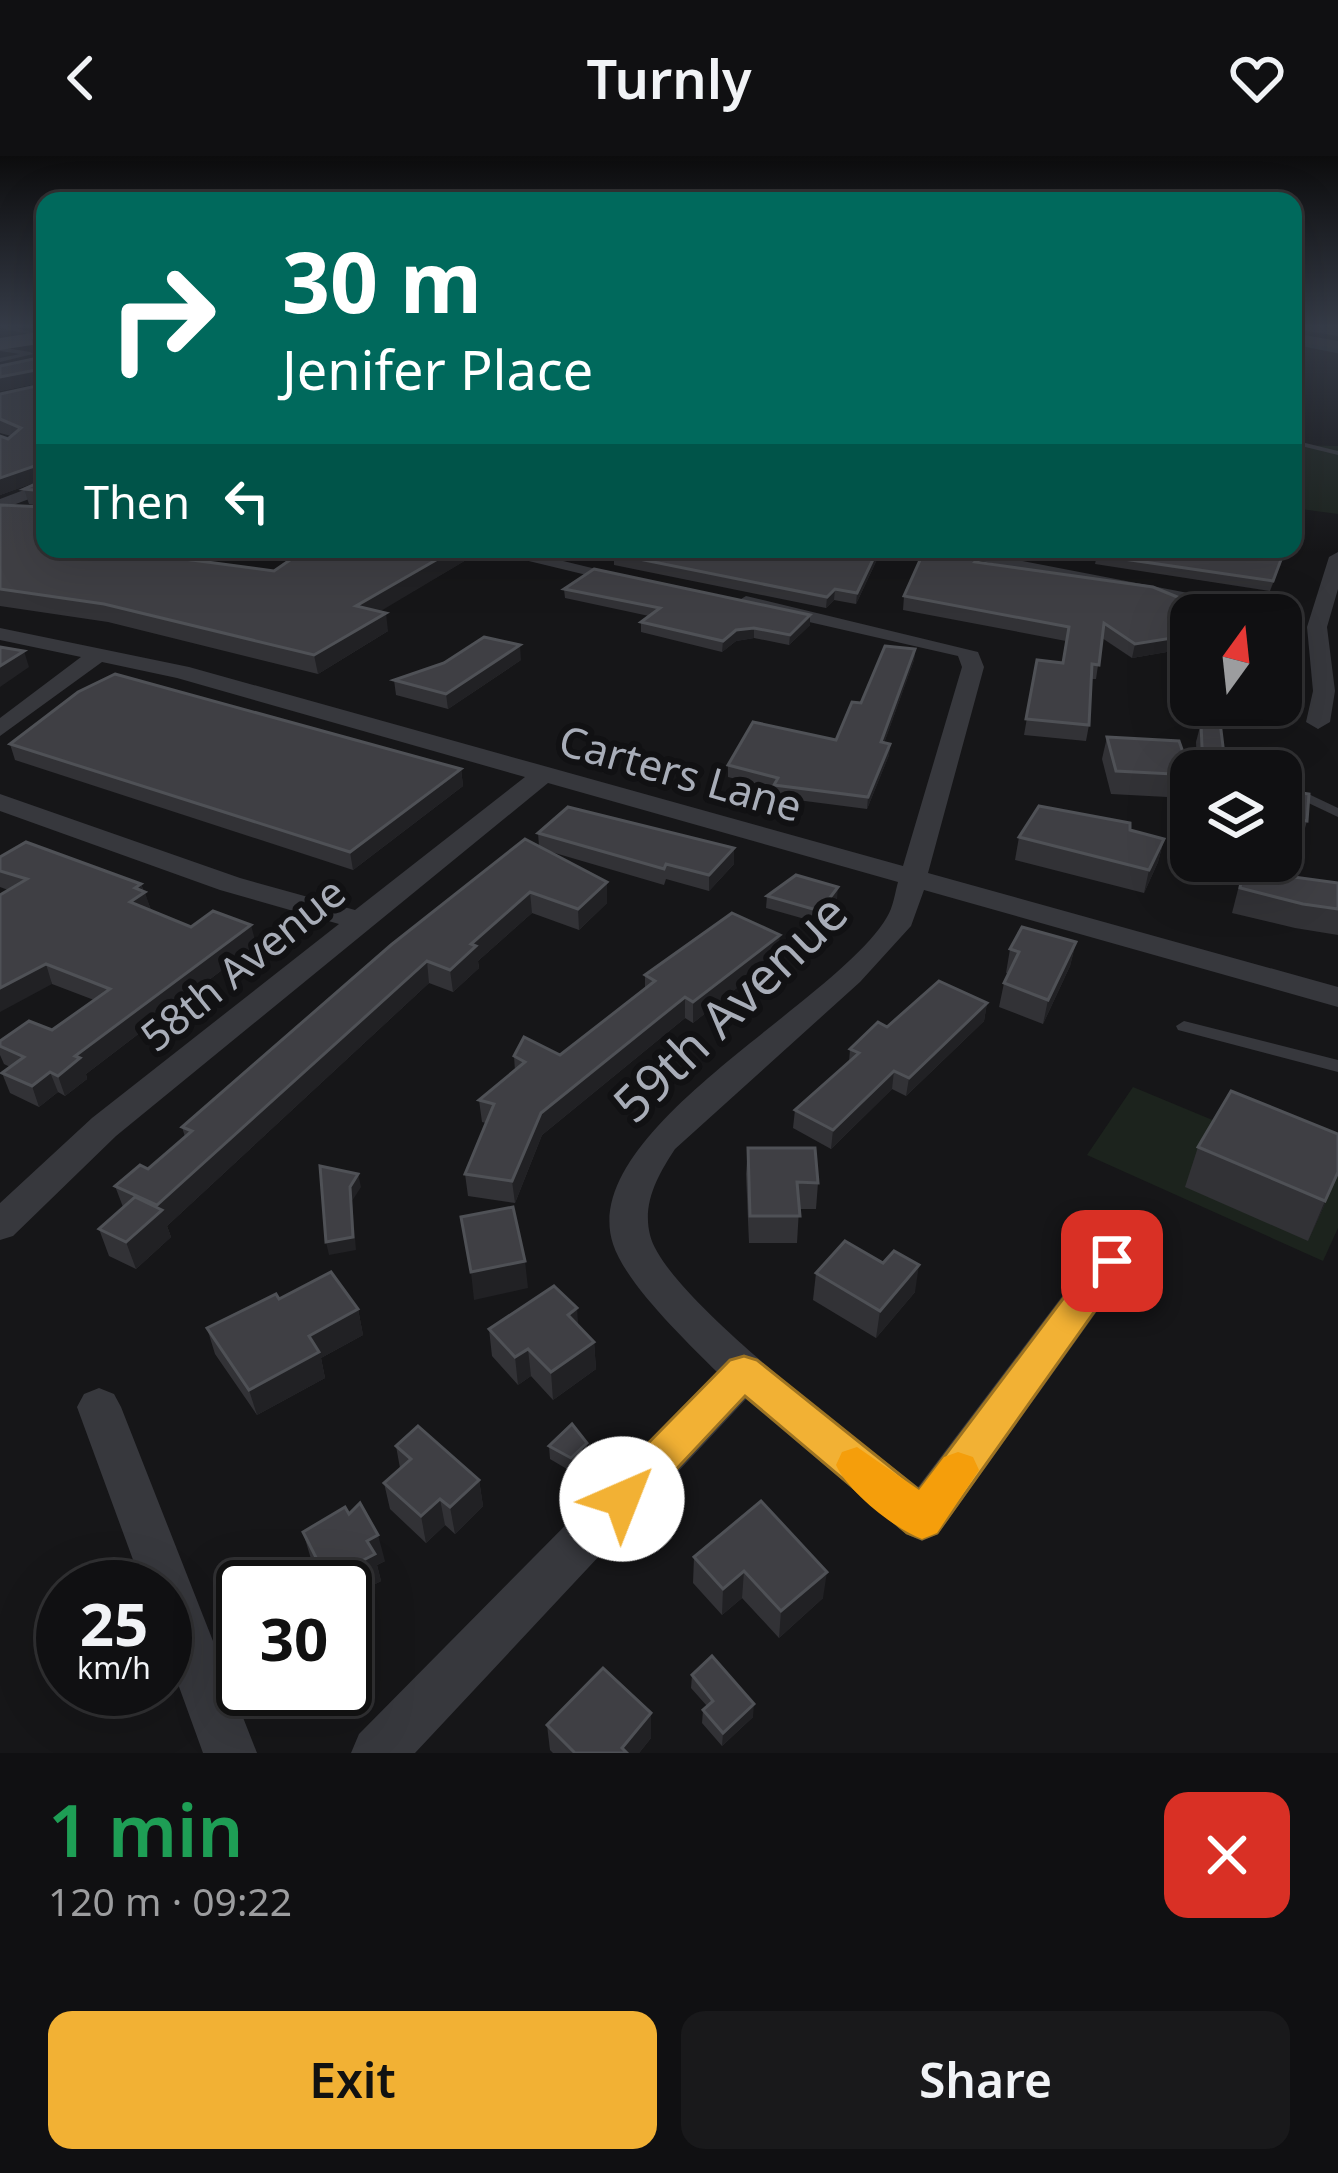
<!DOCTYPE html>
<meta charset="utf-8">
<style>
body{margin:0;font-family:"Noto Sans",sans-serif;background:#19191b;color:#f1f3f6;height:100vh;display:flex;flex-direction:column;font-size:45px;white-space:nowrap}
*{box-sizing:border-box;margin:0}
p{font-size:39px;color:#9c9d9f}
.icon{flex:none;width:66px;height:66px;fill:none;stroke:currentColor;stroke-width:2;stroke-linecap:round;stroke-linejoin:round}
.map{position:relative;height:1597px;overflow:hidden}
.drawer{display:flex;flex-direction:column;background:#101012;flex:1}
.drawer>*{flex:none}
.top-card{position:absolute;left:36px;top:36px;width:1266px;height:366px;border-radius:24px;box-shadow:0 12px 48px #0002,0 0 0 3px #303032;background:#00695c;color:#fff;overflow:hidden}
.needle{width:78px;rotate:15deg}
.fabs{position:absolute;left:1170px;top:438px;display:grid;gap:24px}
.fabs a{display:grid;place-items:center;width:132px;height:132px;border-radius:24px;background:#101012;box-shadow:0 12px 48px #0002,0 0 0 3px #303032;font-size:60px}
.speed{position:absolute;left:36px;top:1404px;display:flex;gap:24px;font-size:60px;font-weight:700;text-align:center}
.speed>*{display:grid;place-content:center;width:156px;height:156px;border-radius:50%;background:#101012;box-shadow:0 12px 48px #0002,0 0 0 3px #303032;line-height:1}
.speed small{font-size:30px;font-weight:400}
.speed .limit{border:6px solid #111;border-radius:18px;background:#fff;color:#111}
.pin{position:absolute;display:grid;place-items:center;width:102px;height:102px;color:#fff;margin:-51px;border-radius:24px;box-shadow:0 6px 18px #0006}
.me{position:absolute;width:132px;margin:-66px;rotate:44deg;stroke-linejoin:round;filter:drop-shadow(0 0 9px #0008)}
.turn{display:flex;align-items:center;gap:42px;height:252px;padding:0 48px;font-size:54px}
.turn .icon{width:156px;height:156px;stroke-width:2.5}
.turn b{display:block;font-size:84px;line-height:102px}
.then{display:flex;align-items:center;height:114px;padding:0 48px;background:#0003;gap:24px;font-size:45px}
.round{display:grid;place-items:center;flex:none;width:126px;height:126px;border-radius:24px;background:#19191b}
.summary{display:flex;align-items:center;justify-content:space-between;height:204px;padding:0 48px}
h1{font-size:72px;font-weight:600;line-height:90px;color:#1e9e55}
.action{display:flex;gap:24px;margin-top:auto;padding:24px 48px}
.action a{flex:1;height:138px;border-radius:24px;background:#f2b134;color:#111;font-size:48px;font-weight:600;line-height:138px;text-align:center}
.action a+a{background:#19191b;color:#f1f3f6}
header{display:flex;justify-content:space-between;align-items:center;height:156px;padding:0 48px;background:#101012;font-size:54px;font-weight:600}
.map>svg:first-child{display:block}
.green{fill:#1c231d}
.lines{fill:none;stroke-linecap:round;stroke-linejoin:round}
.stream{stroke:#2c353c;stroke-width:4.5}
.service{fill:#37383d;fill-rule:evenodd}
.minor{fill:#37383d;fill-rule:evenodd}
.primary{fill:#53555c;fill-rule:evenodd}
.wall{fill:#323236}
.shaded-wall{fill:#212124}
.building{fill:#3f3f44;stroke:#4f5156;stroke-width:3}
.route{fill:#f2b134;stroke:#9d7322;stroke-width:3}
.slow{fill:#f59e0b}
.labels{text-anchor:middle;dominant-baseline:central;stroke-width:12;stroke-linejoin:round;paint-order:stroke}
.street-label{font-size:42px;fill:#a8adb8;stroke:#111113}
.near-street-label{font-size:51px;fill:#a8adb8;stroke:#111113}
</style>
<header><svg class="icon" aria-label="back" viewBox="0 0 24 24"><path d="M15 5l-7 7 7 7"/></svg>Turnly<svg class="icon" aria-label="heart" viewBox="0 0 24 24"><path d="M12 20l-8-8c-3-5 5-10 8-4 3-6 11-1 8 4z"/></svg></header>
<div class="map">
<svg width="1338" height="1597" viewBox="0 0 1338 1597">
<rect width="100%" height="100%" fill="#161618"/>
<g class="green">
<path d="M1293,289L1338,290V358L1293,352Z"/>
<path d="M1133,931L1338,1016V1072L1323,1105L1087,999Z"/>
</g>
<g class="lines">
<path class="stream" d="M1293,186L1338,195"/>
<g class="service">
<path d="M16,172L35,177L32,179L1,172Z"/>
<path d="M0,191L30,196L33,198L0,206V202L20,198L0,195Z"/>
<path d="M1293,284L1338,295V299L1293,288Z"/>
<path d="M280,393H297L292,396Z"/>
<path d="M1281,625L1338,652V661L1281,634Z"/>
<path d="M1184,865L1338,904V916L1178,874L1176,870Z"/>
</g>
<g class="minor">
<path d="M1293,177L1338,185V193L1293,185Z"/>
<path d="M45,326V337L0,354V343Z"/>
<path d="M479,393H514L637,423L628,429Z"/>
<path d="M924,393H961L1271,453L1281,459H1240Z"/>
<path d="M1338,396V433L1327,471L1335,535L1330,566L1318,573L1306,566L1313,535L1307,471L1329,401Z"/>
<path d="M746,440L978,496L984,511L928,717L1338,831V851L924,734L911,770L860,826L675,993C658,1019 642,1047 650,1079C665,1141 862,1286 918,1331L1097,1094L1111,1090L1125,1094L1130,1105L1125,1116L938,1378L922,1385L906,1378L746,1243L415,1597H351L359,1578L717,1216C686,1185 626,1128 613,1088C576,974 836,848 887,761C893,752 895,737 898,726L548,627L116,980L13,1080L0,1084V1047L92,962L339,768L220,734L0,655V638L240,722L355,754L525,621L177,522L102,506L0,580V562L81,501L0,484V472L189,511L903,710L962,511L958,500L739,450L736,446Z"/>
<path d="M99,1232L114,1238L121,1251L257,1597H203L165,1492V1431H143L77,1251L84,1238Z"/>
</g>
<path class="primary" d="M45,175V187L0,194V182Z"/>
</g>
<g class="wall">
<path d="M1338,172V180L1294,173V172Z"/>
<path d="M31,181L45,183V393L205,396L208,406L274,415L478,397L379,455L388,475L318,518L108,466L0,450V349L44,351L29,348L24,333L44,323L0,339L8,283L11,280L0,277V238L45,228L44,226L0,235V210L43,201V196L34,193Z"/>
<path d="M603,393H882L856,448L834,444L826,452L614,409V401L604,399Z"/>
<path d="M1101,393H1286L1270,435L1095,408L1097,399Z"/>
<path d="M981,406L1191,459V540L1190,492L1132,502L1102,482L1096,523H1091L1089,569L1086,585L1024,579L1037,504L1063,507L1066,485L903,454L904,440Z"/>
<path d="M564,433L810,459V469L789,489L754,482L736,485L722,496L641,476V466L649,460L565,442Z"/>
<path d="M915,493L914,504L884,587L890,588L889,599L867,653L774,641V633L728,621V609L836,584L861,547Z"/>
<path d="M521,504L448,553L396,539L394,524Z"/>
<path d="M1201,567L1226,615H1197L1196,586Z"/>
<path d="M1107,581L1191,616V625L1186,642L1111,638L1102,603Z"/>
<path d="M10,588L461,613L463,630L353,714L15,604Z"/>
<path d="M1281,634L1307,665L1301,686L1281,683Z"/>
<path d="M1130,674L1164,683L1158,706L1144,737L1015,704L1019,681Z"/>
<path d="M538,677L734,692V708L709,735L666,723L664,729L548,695L607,726V747L579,774L532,757L478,805L479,812L453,836L429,827L167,1070L171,1081L136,1113L109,1100L99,1073L123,1051L115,1030L148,1013L185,981L182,971L539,690Z"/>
<path d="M0,701L141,728L151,754L191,771L256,788L86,918L87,923L65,940L58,936L39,951L10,937L2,917L10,911L4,908L0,899V885L52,874L94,844L52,828L8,734L0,731Z"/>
<path d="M1243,714L1338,727V779L1295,772L1232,757Z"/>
<path d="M767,740L837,743L819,767L766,752Z"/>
<path d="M1076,786L1070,810L1043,868L999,851L1004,827L1008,818L1006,817L1010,793Z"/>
<path d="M778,799L693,867L685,862L542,979L515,1047L468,1040L465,1018L486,967L482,966L479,944L515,915L514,900L560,899L645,833V819Z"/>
<path d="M987,847L984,865L906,940L892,933L831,993L793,972L795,954L849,906L850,893L887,871Z"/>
<path d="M1198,991L1338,1019L1308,1085L1185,1031Z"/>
<path d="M748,992L818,1027L816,1053H799L797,1087H749L746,1018Z"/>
<path d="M816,1117L915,1136L876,1182L813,1144Z"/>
<path d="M279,1143L358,1153L363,1179L321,1202L325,1222L257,1259L215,1198L207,1172Z"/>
<path d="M579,1170L594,1186L596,1213L553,1244L531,1220L518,1229L492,1200L489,1173Z"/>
<path d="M587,1287L588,1301L572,1316L550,1303L549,1290Z"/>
<path d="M396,1290L479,1324L483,1350L455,1378L445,1369L426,1387L390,1353L384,1327L400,1312Z"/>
<path d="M761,1345L823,1442L779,1482L742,1442L722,1459L693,1427L694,1401Z"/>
<path d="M303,1376L385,1405L377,1409L381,1425L345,1444V1431H325L311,1403Z"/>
<path d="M692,1519L753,1561L722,1590L702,1567L703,1554L707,1550L691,1532Z"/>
<path d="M651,1557V1582L639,1597H553L550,1594L547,1569Z"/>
</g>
<g class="shaded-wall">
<path d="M41,213L44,226L0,235V221Z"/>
<path d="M43,307L45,323L0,339V322Z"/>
<path d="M455,393H477L478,397L359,468L356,450Z"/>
<path d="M878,393H882L856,448L857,437Z"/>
<path d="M205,396L209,412L192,404Z"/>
<path d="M835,433L834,444L826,452L827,441Z"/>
<path d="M386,457L388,475L318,518L314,499Z"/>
<path d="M810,459V469L789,489L790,479Z"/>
<path d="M754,472V482L736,485L722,496L723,485L736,474Z"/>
<path d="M1191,479L1190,492L1132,502L1135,488Z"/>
<path d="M520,489L521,504L448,553L446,538Z"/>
<path d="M915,493L914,504L880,598L881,586Z"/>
<path d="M24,495L29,511L0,531V510Z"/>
<path d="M890,588L889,599L867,653L868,641Z"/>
<path d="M461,613L463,630L353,714L350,696Z"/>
<path d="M1164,683L1158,706L1144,737L1149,714Z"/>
<path d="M734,692V708L709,735V719Z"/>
<path d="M607,726V747L579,774L578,753Z"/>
<path d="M141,728L144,737L145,736L151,755L130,746L135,732Z"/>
<path d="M838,731L837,743L819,767L820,755Z"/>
<path d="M530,736L532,757L478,805L479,812L453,836L450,814L471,788Z"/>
<path d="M251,769L256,788L86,918L87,923L65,940L58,920L75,900Z"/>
<path d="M780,779L778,799L693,867V846Z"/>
<path d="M1076,786L1070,810L1043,868L1048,844Z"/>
<path d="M427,805L429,827L167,1070L171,1081L136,1113L126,1086L159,1057L157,1049Z"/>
<path d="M46,808L52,828L0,856V832Z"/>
<path d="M685,841V862L542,979L515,1047L512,1025L541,957Z"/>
<path d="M987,847L984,865L906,940L909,922Z"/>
<path d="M894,915L892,933L831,993L833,974Z"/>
<path d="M50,916L58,936L39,951L32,930Z"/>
<path d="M1338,1016V1019L1308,1085L1325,1045Z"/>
<path d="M358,1018L361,1031L352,1045L356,1094L329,1099L326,1086L350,1031Z"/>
<path d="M525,1105L528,1132L474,1144L471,1116Z"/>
<path d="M919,1109L915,1136L876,1182L880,1155Z"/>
<path d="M577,1152L579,1180L568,1159Z"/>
<path d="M358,1153L363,1179L321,1202L325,1222L257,1259L249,1234L309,1180Z"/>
<path d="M594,1186L596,1213L553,1244L551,1216Z"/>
<path d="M528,1193L531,1220L518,1229L515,1201Z"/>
<path d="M587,1287L588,1301L572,1316L571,1302Z"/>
<path d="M479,1324L483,1350L455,1378L450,1351Z"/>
<path d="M440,1343L445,1369L426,1387L421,1360Z"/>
<path d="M378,1379L385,1405L377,1409L381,1425L345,1444V1431H329L327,1423L367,1385Z"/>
<path d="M744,1415L742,1442L722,1459L723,1433Z"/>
<path d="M827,1416L823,1442L779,1482L781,1455Z"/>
<path d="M754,1548L753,1561L722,1590L723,1577Z"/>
<path d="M651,1557V1582L639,1597H622V1592Z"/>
</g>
<g class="building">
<path d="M45,172V227L41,213L0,221V210L43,201L45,185L31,181L45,183Z"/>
<path d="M45,228V393H186L205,396L192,404L274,415L306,393H455L356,450L386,457L314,499L104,448L0,433V349L44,351V335L24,333L44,324L43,307L0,322V280L8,283L21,272L0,263V238Z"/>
<path d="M621,393H878L857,437L835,433L827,441L614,398Z"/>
<path d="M925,393H966L983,397L975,406L1153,431L1221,459H1191V479L1135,488L1104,467L1099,509L1092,508L1089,569L1026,563L1037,504L1063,507L1069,471L904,440Z"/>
<path d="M1101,393H1285L1273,425L1097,399Z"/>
<path d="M594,413L810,459L790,479L754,472L736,474L723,485L641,466L660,452L564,433Z"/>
<path d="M484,481L520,489L446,538L394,524L444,507Z"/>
<path d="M885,490L915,493L881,586L890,588L868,641L774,629L778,622L728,609L753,566L836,584L852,546L861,547Z"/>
<path d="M0,491L24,495L0,510Z"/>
<path d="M115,518L461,613L350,696L10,588L78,536Z"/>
<path d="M1220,566L1226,615H1203L1201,567Z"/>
<path d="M1107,581L1179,585L1191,619L1116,615Z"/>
<path d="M1281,634L1309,638L1307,665L1281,661Z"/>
<path d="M1039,650L1130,667V674L1164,683L1149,714L1019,681Z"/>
<path d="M568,651L734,692L709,719L666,708L664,713L538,677Z"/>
<path d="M525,683L607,726L578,753L530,736L471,788L476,790L450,814L427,805L157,1049L115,1030L140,1009L148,1013L192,975L182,971L391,789Z"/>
<path d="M26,686L141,728L135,732L145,736L130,746L191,771L213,755L251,769L75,900L80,902L58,920L50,916L32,930L2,917L24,901L0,890V885L29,865L52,874L110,833L46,808L0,832V739L27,723L0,715V701Z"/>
<path d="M1243,714L1338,727V753L1303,748L1240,732Z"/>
<path d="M796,719L838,731L820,755L767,740Z"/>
<path d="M732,757L780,779L693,846L685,841L541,957L512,1025L465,1018L494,948L479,944L525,906L514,900L524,881L560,899L655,825L645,819Z"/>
<path d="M1022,771L1076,786L1048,844L1004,827L1019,796L1010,793Z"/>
<path d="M939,825L987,847L909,922L894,915L833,974L795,954L859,897L850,893L878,866L887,871Z"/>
<path d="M1231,935L1338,978V1016L1325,1045L1198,991Z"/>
<path d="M748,992H815L818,1027L797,1026L800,1060H750Z"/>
<path d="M320,1010L358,1018L350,1031L353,1081L326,1086Z"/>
<path d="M135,1041L162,1054L126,1086L99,1073Z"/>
<path d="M513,1051L525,1105L471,1116L461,1061Z"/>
<path d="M845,1085L883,1107L894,1095L919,1109L880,1155L816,1117Z"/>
<path d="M331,1116L358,1153L309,1180L319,1196L249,1234L207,1172L276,1138L279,1143Z"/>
<path d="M554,1130L577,1152L568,1159L594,1186L551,1216L528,1193L515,1201L489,1173Z"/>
<path d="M572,1268L587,1287L571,1302L549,1290Z"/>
<path d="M418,1270L479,1324L450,1351L440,1343L421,1360L384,1327L411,1303L396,1290Z"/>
<path d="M761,1345L827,1416L781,1455L744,1415L723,1433L694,1401Z"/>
<path d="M360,1347L378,1379L367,1385L375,1398L327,1423L303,1376L345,1351L349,1358Z"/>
<path d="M712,1500L754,1548L723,1577L703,1554L713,1545L692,1519Z"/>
<path d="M603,1512L651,1557L622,1592L627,1597H575L547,1569Z"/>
</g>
<linearGradient id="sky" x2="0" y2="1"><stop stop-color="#0c0c0d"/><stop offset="0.43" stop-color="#363c48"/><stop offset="1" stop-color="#363c48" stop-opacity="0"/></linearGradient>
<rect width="1338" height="396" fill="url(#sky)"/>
<path class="route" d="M1112,1091L1124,1095L1129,1105L1124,1114L937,1377L922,1383L907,1377L745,1240L636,1356L622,1362L607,1356L601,1343L607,1329L730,1204L744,1200L757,1204L919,1334L1099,1095Z"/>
<path class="slow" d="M857,1291L919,1334L944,1301L958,1296L973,1301L979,1314L937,1377L922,1383C894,1372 849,1337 836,1309L842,1296Z"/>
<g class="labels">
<g class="street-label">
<text transform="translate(681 616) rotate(16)">Carters Lane</text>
<text transform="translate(242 807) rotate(-39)">58th Avenue</text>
</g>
<g class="near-street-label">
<text transform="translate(729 851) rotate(-44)">59th Avenue</text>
</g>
</g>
</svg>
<div class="fabs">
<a><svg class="needle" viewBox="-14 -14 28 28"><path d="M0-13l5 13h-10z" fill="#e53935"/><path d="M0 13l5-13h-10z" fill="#9c9d9f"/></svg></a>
<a><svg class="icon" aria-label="layers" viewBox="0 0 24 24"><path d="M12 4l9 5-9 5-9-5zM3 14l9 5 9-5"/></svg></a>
</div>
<div class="speed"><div>25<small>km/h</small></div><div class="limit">30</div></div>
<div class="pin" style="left:1112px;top:1105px;background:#d93025"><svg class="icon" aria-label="arrive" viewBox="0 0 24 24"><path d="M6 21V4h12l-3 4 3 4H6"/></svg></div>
<svg class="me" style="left:622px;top:1343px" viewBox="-20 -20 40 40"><circle r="19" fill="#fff"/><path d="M0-13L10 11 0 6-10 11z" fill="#f2b134"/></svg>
<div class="top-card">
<div class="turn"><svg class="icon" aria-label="right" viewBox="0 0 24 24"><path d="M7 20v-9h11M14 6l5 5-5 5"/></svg><div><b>30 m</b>Jenifer Place</div></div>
<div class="then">Then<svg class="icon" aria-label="left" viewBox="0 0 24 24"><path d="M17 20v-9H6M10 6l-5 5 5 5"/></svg></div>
</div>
</div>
<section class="drawer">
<div class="summary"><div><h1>1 min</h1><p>120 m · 09:22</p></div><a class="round" style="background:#d93025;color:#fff"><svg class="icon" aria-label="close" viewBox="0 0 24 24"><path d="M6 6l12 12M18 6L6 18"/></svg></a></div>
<div class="action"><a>Exit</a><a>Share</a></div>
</section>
